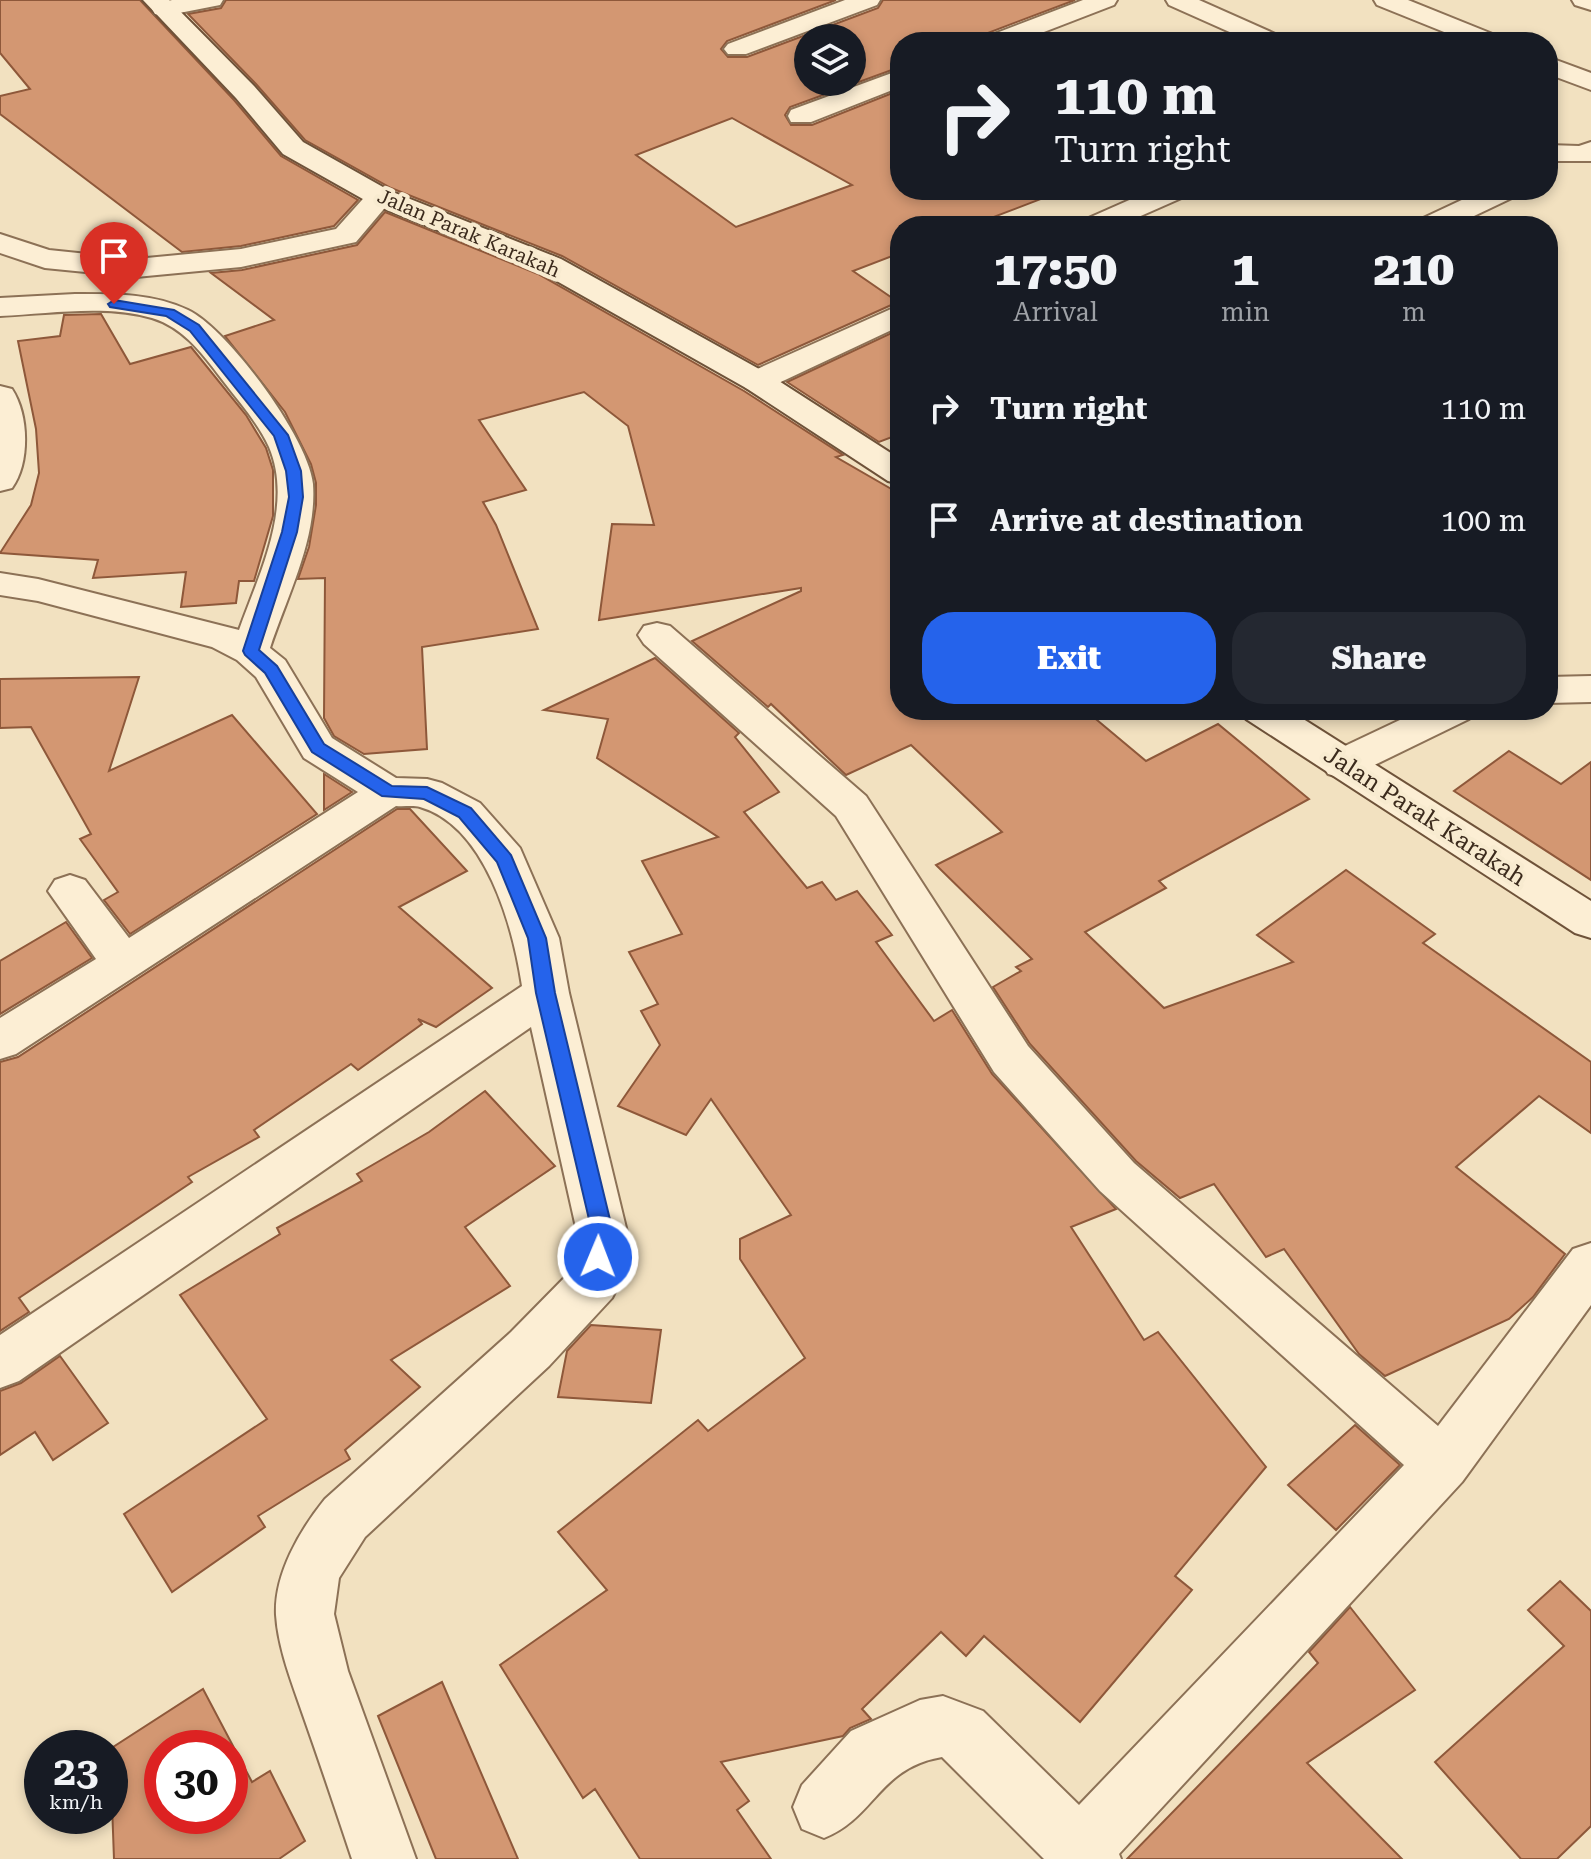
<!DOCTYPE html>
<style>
body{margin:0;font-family:"Roboto Serif",serif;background:#242831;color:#f1f3f6;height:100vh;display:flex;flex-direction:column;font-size:30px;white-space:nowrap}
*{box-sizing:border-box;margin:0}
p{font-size:26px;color:#9ea1a6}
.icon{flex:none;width:44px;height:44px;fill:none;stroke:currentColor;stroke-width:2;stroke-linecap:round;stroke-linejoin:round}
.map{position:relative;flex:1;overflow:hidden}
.sheet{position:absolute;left:890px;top:216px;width:668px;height:504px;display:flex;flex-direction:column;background:#171b24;border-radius:32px;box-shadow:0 4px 12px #0003}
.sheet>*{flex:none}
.hud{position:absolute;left:890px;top:32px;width:668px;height:168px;border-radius:32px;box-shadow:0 4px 12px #0003;background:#171b24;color:#f1f3f6;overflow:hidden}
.tools{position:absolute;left:794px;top:24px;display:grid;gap:16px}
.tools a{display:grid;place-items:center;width:72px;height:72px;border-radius:50%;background:#171b24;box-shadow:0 4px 12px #0003;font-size:40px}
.speed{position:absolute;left:24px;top:1730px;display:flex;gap:16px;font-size:40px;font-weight:700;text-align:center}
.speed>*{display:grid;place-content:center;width:104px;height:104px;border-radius:50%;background:#171b24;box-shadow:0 4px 12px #0003;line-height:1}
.speed small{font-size:20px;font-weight:400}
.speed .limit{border:12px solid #d22;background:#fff;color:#111}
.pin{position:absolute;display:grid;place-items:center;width:68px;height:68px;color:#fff;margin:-82px -34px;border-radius:50% 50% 50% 0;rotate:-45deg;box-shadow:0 0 8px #0007}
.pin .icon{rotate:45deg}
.me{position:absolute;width:88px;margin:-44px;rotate:1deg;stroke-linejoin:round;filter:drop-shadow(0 0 6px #0008)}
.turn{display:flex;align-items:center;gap:28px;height:168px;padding:0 32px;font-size:36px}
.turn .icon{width:104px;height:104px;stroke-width:2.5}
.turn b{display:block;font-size:56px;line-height:68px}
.eta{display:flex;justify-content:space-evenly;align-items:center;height:136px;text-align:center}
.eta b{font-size:48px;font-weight:800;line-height:56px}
.cta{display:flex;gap:16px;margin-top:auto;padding:16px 32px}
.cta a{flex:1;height:92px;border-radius:32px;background:#2563eb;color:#fff;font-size:32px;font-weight:800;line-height:92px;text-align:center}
.cta a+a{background:#242831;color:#f1f3f6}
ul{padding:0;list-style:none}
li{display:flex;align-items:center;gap:24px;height:112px;padding:0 32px}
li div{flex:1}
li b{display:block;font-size:30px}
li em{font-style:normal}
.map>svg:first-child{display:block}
.building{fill:#d39772;stroke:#8e583a;stroke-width:2;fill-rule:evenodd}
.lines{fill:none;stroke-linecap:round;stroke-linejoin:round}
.street-casing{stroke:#8c7156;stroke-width:4}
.secondary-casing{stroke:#6e5239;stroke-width:4}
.street{fill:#fceed4;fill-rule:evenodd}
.secondary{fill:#fceed4;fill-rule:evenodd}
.route{fill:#2563eb;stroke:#184099;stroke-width:2}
.labels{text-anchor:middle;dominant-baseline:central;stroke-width:8;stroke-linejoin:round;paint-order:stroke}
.far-street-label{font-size:20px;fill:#3b2a1c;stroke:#f8ebd0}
.street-label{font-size:24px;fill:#3b2a1c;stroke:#f8ebd0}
</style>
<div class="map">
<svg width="1591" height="1859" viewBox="0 0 1591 1859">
<rect width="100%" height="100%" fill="#f2e1c0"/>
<g class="building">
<path d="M0,0H140L234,100L281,156L358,200L334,226L241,246L182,252L0,114V96L30,89L0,53Z"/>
<path d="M226,0H836L727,41L721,49L728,57H747L878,8L883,0H1075L985,34L979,42H900V67L790,107L785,115L791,125H812L900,90V190H1053L1054,194L970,226H900V253L853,271L898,302L758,365L562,256L391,188L305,140L256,84L188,14L221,8ZM808,38H852V82H808ZM732,118L852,185L736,227L636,155Z"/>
<path d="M385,212L538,274L744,391L843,455L836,457L900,494V710H1085L1146,761L1218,724L1309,799L1159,881L1166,888L1085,932L1164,1008L1293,962L1257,935L1346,870L1435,934L1423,943L1591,1062V1133L1539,1096L1456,1167L1565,1254L1533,1297L1509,1319L1385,1376L1359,1354L1284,1249L1266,1257L1214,1184L1180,1198L1136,1161L1030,1044L993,987L1021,971L1016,967L1032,959L936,865L1002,832L911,745L846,775L771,704L768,707L692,641L801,591V588L599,620L612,524L654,525L628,426L584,392L479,420L526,490L483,502L496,525L538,629L422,647L427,749L364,754L334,736L324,718L325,578L298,579L309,547L316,505V483L311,464L285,412L225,336L274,320L211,273L242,270L357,245Z"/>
<path d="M101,314L130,364L191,347L246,415L266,448L273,470V516L254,581H239L236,603L181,607L186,572L93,578L98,560L0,553L31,505L39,473L36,429L18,341L60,336L64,315Z"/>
<path d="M900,329V434L879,442L787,382Z"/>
<path d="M655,658L739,733L735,737L779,792L744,812L807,888L822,882L836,900L857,891L892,935L876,942L934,1021L952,1010L992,1074L1116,1209L1071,1227L1144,1340L1158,1332L1266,1467L1175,1576L1192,1590L1080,1722L984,1636L966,1656L941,1632L862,1709L871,1719L850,1728L843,1736L721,1762L749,1801L737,1810L771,1859H640L595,1789L583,1798L500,1665L607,1590L558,1532L698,1420L708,1431L805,1358L740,1259V1239L791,1215L711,1099L686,1135L618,1106L660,1045L641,1011L658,1004L629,952L682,934L642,861L718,837L597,758L608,719L544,710Z"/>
<path d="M139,677L109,771L232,715L317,814L130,934L104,900L118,892L80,839L91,834L31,727L0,728V679Z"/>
<path d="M1509,751L1561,784L1591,762V880L1454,791Z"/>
<path d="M324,774L352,792L324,810Z"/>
<path d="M397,809H410L467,871L399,907L492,988L436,1027L418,1019L422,1024L358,1070L351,1064L254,1130L259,1137L188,1177L192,1182L19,1298L29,1312L0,1331V1062L18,1057Z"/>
<path d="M66,922L92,958L0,1014V961Z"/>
<path d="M485,1091L555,1166L465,1227L510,1286L391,1360L420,1387L345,1450L350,1459L258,1516L265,1527L172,1592L124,1514L267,1419L180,1295L280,1234L277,1228L362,1181L357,1174L429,1132Z"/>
<path d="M591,1325L661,1330L651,1403L558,1397L567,1351Z"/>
<path d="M60,1356L108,1423L53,1460L35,1432L0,1455V1391L21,1383Z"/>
<path d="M1355,1425L1400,1465L1336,1530L1288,1485Z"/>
<path d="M1560,1581L1591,1611V1826L1557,1859H1521L1435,1762L1564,1646L1528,1610Z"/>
<path d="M1350,1607L1415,1690L1307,1763L1402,1859H1127L1318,1663L1309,1652Z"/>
<path d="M442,1682L518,1859H436L378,1716Z"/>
<path d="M203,1689L252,1782L270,1771L305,1841L279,1859H114L110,1749ZM162,1748H230V1816H162Z"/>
</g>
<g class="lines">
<g class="street-casing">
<g id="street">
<path d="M172,0H223L220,5L164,16L155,14L152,9L155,4Z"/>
<path d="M845,0H880L877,5L746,54H728L724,49L728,44Z"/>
<path d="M1083,0H1117L1114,5L1018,42H982L986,37Z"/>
<path d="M1166,0H1199L1282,37L1286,42H1252L1169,5Z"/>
<path d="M1374,0H1408L1500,37L1504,42H1469L1377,5Z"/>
<path d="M1572,0H1591V10L1575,5Z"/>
<path d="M1548,57L1591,73V90L1548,74Z"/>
<path d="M900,70V87L811,122H791L788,116L791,110Z"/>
<path d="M1591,142V161H1548V145L1579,146Z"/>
<path d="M380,188L390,191L394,197L356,242L241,267L136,277L45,268L0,253V234L49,250L136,259L241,249L336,229L370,191Z"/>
<path d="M1152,190H1190L1186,196L1118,226H1079L1084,220Z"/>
<path d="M1483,190H1520L1516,196L1453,226H1414L1419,220Z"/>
<path d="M75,294C112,294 153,293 188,310C228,329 309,439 313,484C317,540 287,596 270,648L285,660L332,738L396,778L427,779L442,783L480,803L520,848L559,938L569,993L627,1232L620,1282L612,1298L549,1366L365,1537L339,1578L334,1614L348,1671L416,1859H352C336,1811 320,1763 303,1715C292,1683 278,1648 276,1615C274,1574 300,1530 325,1499L511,1332L570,1272L577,1232L531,1027L19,1381L0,1388V1335L522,986C513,927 486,826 420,807C413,805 403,807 396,806L16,1054L0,1059V1018L96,959L48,891L55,880L70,875L85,880L129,938L358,792L304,758L256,677L237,660L212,647L38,601L0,595V573L38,579L239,630C259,574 294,506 269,447C258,423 240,403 224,382C204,356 185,328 152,318C105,304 48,314 0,316V298Z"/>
<path d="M900,305V326L768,388L757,391L746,388L741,381L746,374Z"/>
<path d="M0,386L12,389C29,415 30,463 12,488L0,491Z"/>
<path d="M657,623L670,626L866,796L1028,1046L1134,1163L1438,1426L1573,1249L1591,1243V1305L1462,1482L1119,1854L1121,1859H1044L942,1757C878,1768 876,1817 824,1838L802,1829L793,1807L802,1785L851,1731L920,1700L943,1696L983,1711L1079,1805L1404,1465L1100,1191L994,1072L836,816L644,644L638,635L644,626Z"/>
<path d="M1591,676V702L1548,703V677Z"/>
<path d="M1421,710H1475L1469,719L1356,774L1342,778L1328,774L1322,764L1328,754Z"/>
</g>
</g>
<g class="secondary-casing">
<g id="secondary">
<path d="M143,0H169L254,86L303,142L390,191L561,259L768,374L900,459V484L888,481L746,388L539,271L370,203L283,154L236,98Z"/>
<path d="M1240,710H1289L1591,901V938L1575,933L1246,719Z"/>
</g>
</g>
<use href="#street" class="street"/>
<use href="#secondary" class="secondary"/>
</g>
<path class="route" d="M114,300L174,310L199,325L288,435L301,471L303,497L297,532L259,650L277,666L324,744L392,786L427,787L471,808L511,855L546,938L555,993L613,1232L605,1263L598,1266L591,1263L587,1257L592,1232L536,993L528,938L497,862L459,817L424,799L382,796L312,752L265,673L245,655L243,651L282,532L289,497L286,471L274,436L190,331L166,316L110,307L108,304Z"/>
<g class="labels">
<g class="far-street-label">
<text transform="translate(469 233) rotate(23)">Jalan Parak Karakah</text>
</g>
<g class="street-label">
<text transform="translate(1425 816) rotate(33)">Jalan Parak Karakah</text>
</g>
</g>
</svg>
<div class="tools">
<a><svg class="icon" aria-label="layers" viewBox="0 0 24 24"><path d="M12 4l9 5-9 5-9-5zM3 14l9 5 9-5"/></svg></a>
</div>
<div class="speed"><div>23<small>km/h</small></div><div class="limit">30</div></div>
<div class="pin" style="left:114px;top:304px;background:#d93025"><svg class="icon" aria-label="arrive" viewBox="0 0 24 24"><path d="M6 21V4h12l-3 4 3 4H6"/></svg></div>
<svg class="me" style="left:598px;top:1257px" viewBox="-20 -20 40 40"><circle r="17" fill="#2563eb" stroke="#fff" stroke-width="3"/><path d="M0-11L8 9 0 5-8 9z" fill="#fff"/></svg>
<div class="hud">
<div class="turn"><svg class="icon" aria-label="right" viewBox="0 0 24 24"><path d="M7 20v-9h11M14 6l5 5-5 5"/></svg><div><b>110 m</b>Turn right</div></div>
</div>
<section class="sheet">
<div class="eta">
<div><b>17:50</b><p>Arrival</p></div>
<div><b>1</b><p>min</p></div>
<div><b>210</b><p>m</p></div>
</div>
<ul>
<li><svg class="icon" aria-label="right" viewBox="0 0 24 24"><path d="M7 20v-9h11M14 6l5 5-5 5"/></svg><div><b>Turn right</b></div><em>110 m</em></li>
<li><svg class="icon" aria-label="arrive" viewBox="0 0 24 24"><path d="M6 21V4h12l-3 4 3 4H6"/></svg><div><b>Arrive at destination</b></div><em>100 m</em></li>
</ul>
<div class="cta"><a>Exit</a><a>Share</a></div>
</section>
</div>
